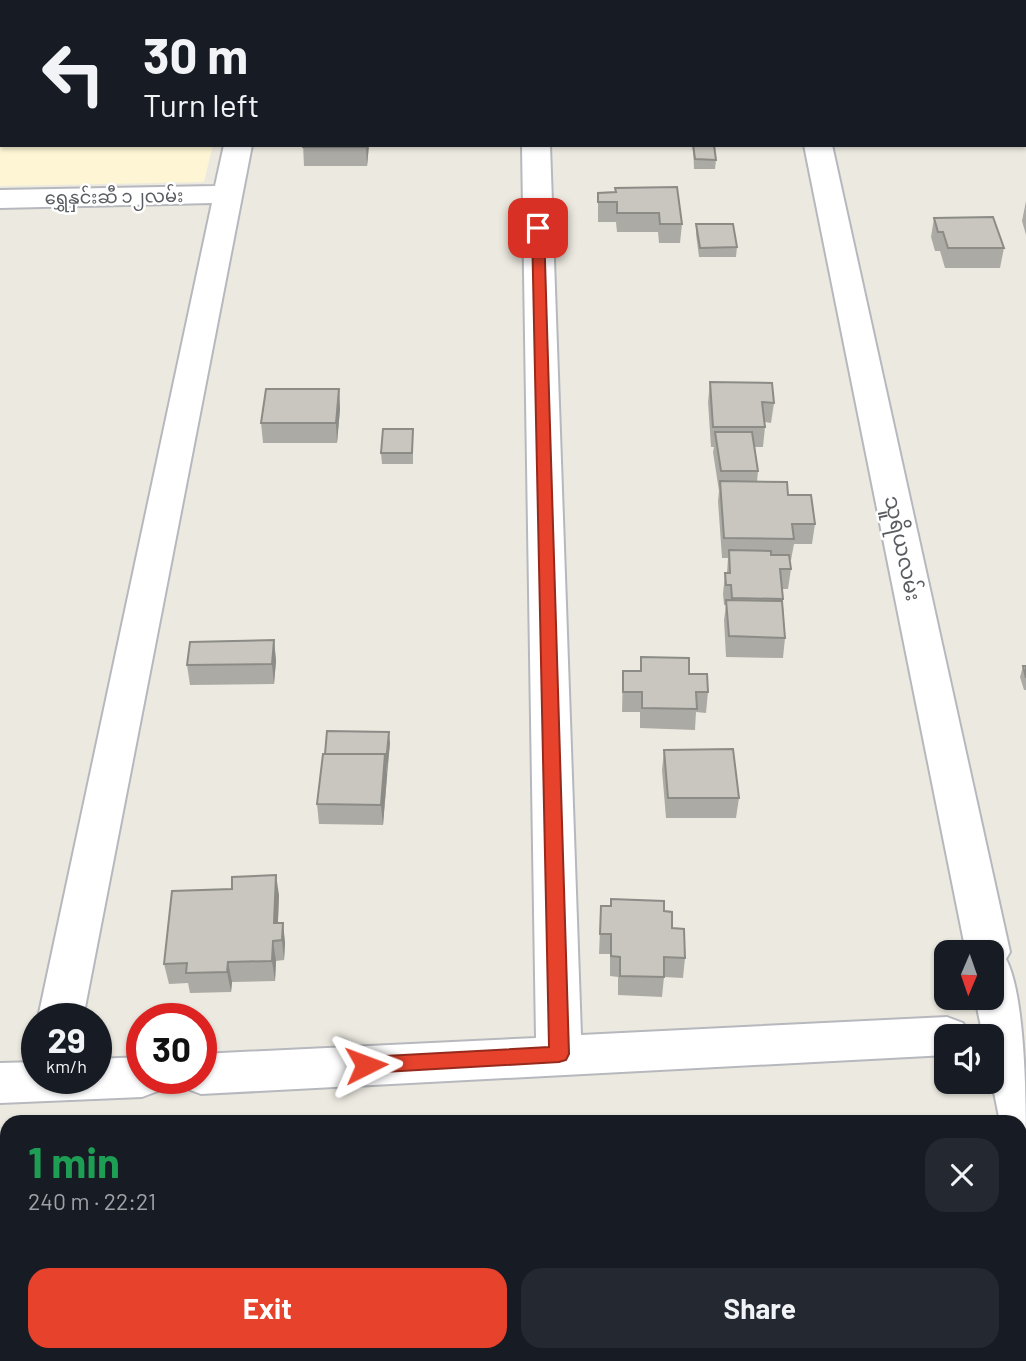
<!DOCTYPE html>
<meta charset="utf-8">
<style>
body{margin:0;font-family:Barlow,"Noto Sans Myanmar",sans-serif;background:#242831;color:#f1f3f6;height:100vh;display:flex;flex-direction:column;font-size:26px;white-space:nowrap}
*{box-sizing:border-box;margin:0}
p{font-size:23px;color:#9ea1a6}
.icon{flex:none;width:38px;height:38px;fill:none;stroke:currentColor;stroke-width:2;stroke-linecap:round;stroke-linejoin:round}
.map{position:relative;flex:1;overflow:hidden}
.drawer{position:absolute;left:0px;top:1115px;width:1027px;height:247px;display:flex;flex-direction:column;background:#171b24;border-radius:21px 21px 0 0;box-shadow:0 2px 5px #0004}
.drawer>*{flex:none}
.banner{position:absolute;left:0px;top:0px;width:1027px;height:147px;box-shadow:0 2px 5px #0004;background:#171b24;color:#f1f3f6;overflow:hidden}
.needle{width:46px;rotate:182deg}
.buttons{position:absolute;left:934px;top:940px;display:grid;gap:14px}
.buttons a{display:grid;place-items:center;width:70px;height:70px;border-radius:14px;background:#171b24;box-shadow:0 2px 5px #0004;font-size:35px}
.speed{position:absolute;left:21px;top:1003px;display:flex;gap:14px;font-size:35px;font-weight:700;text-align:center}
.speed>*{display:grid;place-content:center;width:91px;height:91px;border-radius:50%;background:#171b24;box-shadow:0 2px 5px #0004;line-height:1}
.speed small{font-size:18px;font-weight:400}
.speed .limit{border:10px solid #d22;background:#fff;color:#111}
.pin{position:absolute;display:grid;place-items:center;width:60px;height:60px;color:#fff;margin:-30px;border-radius:14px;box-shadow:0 4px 10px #0006}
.me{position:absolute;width:77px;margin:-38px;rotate:87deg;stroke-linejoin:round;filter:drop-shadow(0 0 5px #0008)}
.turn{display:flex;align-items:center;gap:24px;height:147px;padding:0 28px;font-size:32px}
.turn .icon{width:91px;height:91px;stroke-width:2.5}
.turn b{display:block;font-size:49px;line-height:60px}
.round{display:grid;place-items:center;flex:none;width:74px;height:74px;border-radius:21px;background:#242831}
.headline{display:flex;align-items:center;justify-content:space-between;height:119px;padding:0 28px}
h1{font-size:42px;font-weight:700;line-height:52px;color:#1e9e55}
.button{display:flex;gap:14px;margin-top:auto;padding:14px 28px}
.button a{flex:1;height:80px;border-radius:21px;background:#e6422c;color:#fff;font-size:28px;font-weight:700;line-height:80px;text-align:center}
.button a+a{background:#242831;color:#f1f3f6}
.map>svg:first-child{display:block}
.commercial{fill:#fdf5d4}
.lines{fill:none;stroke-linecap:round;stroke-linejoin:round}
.minor-casing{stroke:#b6b8bd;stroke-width:4}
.minor{fill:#fff;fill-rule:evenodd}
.wall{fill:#acaaa4}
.shaded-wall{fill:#8c8b86}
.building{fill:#c8c6bf;stroke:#8c8b86;stroke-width:2}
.route{fill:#e6422c;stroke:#962b1d;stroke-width:2}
.labels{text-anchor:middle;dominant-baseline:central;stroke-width:5;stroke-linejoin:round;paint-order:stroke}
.far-street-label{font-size:18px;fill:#595c61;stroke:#fff}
.street-label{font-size:21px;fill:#595c61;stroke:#fff}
</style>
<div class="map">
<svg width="1026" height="1361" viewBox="0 0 1026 1361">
<rect width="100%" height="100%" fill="#eceae0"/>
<path class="commercial" d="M0,0H247L2,2V145H213L204,182L0,186Z"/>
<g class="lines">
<g class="minor-casing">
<g id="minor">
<path d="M255,0H281L255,2Z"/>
<rect x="519" y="0" width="26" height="2"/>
<rect x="774" y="0" width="26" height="2"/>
<path d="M224,145H252L83,1018H38L212,203L0,208V190L215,186Z"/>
<path d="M522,145H550L581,1035L947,1017L963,1023L970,1036H947V1055L201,1094L185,1088L180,1078H201V1054L536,1038Z"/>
<path d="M804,145H832L1010,952L1006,959C1026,997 1026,1106 1026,1155L1020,1153V1122H1000L992,1082V1036H983L975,998H992V952H966Z"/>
<path d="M142,1057V1078H165L158,1091L142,1097L0,1103V1063L37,1062V1078H96V1059Z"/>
</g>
</g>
<use href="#minor" class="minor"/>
</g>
<g class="wall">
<rect x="291" y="0" width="97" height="2"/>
<path d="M865,0H942L941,2H865Z"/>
<path d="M303,145H369L367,166H304Z"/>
<path d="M693,145H714L716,160L715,169H694Z"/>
<path d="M615,188L682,224L680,243H659L658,232H617L616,222H598V193L615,192Z"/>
<path d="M1026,201V235L1022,221Z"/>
<path d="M934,218L1004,248L1000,268H945L940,251H935L931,237Z"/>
<path d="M696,224L737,247L736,257H699L696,234Z"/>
<path d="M710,382L774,403L771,423L765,422V427L763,447H755L758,471L757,482L788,495L815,524L812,544H794L791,560H790L791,569L788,589H782L785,638L783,658L726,657L724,620L726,605H724L723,594L725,573H727L728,558H722L718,501L719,491L713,452L714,447H711L708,402Z"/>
<path d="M339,389L340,409L337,443H263L261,423Z"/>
<path d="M413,429V464H382L381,453Z"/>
<path d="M274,640L276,661L274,684L190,685L187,665Z"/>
<path d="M641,657L689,674L708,692L706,713L696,712L695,730L640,728V712H622L623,671H640Z"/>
<path d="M1023,666H1026V690H1024L1020,677Z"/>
<path d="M390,743L383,825L319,824L317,804Z"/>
<path d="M664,750L739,798L736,818H666L662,770Z"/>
<path d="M279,895L278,923H283L285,943L284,960L276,961L275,981L232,982L231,992L190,993L188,983L169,984L164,964Z"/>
<path d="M601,906L664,911L685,958L683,978L664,977L662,997L618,995V977L610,976V954H599Z"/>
<path d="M423,1354H575L574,1361H423Z"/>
<path d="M667,1354H798L799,1361H668Z"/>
</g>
<g class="shaded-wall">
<path d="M366,145H369L367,166Z"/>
<path d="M339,389L340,409L337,443L336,423Z"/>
<path d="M274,640L276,661L274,684L272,664Z"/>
<path d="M389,732L390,743L387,772L386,762Z"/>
<path d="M385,754L387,775L383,825L381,805Z"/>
<path d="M276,875L279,895L277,943L274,923Z"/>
<path d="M283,923L285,943L284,960L282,940Z"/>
<path d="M273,941L276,961L275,981L272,961Z"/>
<path d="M228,962L232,982L231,992L227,972Z"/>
</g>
<g class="building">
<rect x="400" y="0" width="59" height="2"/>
<path d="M873,0H940V2H874Z"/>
<path d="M975,0H1012V2H976Z"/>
<rect x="303" y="145" width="63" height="2"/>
<path d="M693,145H714L716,160L695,159Z"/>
<path d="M677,187L682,224H660L659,213H617V202H598V193L616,192L615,188Z"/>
<path d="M993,217L1004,248H948L943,232H938L934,218Z"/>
<path d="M696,224H733L737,247L700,248Z"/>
<path d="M710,382L772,383L774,403L762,402L765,427H713Z"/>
<path d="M266,389H339L336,423H261Z"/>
<path d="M383,429H413L412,453H381Z"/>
<path d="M715,432H752L758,471H721Z"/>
<path d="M720,481L787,482L788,495H811L815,524H792L794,539L724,538Z"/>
<path d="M729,550L771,551V555H789L791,569H780L783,599L732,598L731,585H726L725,573H730Z"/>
<path d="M726,600L782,601L785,638L729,636Z"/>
<path d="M274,640L272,664L187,665L190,642Z"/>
<path d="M641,657L689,658V674H707L708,692H696L697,709L642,708V692H623V671H641Z"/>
<path d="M1023,666H1026V678Z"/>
<path d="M327,731L389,732L386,762L385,754H325Z"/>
<path d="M733,749L739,798H668L664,750Z"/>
<path d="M323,754H385L381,805L317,804Z"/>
<path d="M276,875L274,923H283L282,940L273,941L272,961L228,962L227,972L186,973L187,963L164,964L172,891L232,889V877Z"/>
<path d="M611,899L664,901V911L672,912V928L684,929L685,958L664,957V977L620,976V957L611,956V934H600L601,906H611Z"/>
<path d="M423,1354H532L533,1361H423Z"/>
<path d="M671,1354H798L799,1361H671Z"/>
</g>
<path class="route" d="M538,224L544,228L569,1054L566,1060L559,1062L366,1073L360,1070L357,1065L360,1059L366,1057L549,1047L532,228Z"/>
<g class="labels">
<g class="far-street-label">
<text transform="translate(114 196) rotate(-1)">ရွှေနှင်းဆီ ၁၂လမ်း</text>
</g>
<g class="street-label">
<text transform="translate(904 548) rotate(78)">သူရိယလမ်း</text>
</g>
</g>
</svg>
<div class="buttons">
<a><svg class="needle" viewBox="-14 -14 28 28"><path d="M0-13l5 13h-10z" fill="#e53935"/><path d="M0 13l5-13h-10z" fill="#9ea1a6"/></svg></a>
<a><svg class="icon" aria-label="sound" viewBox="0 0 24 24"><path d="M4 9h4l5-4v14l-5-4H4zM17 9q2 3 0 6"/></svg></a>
</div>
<div class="speed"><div>29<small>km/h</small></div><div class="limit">30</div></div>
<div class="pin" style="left:538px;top:228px;background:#d93025"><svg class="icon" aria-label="arrive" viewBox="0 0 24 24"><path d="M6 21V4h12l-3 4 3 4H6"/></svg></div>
<svg class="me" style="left:366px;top:1065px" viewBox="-20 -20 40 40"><path d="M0-17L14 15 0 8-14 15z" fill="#e6422c" stroke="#fff" stroke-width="4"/></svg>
<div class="banner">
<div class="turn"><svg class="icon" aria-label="left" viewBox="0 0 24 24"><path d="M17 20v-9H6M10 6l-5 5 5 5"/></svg><div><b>30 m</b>Turn left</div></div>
</div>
<section class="drawer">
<div class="headline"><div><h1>1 min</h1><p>240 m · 22:21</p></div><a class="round"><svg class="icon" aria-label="close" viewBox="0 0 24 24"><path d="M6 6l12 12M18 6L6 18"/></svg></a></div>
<div class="button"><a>Exit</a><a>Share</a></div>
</section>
</div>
